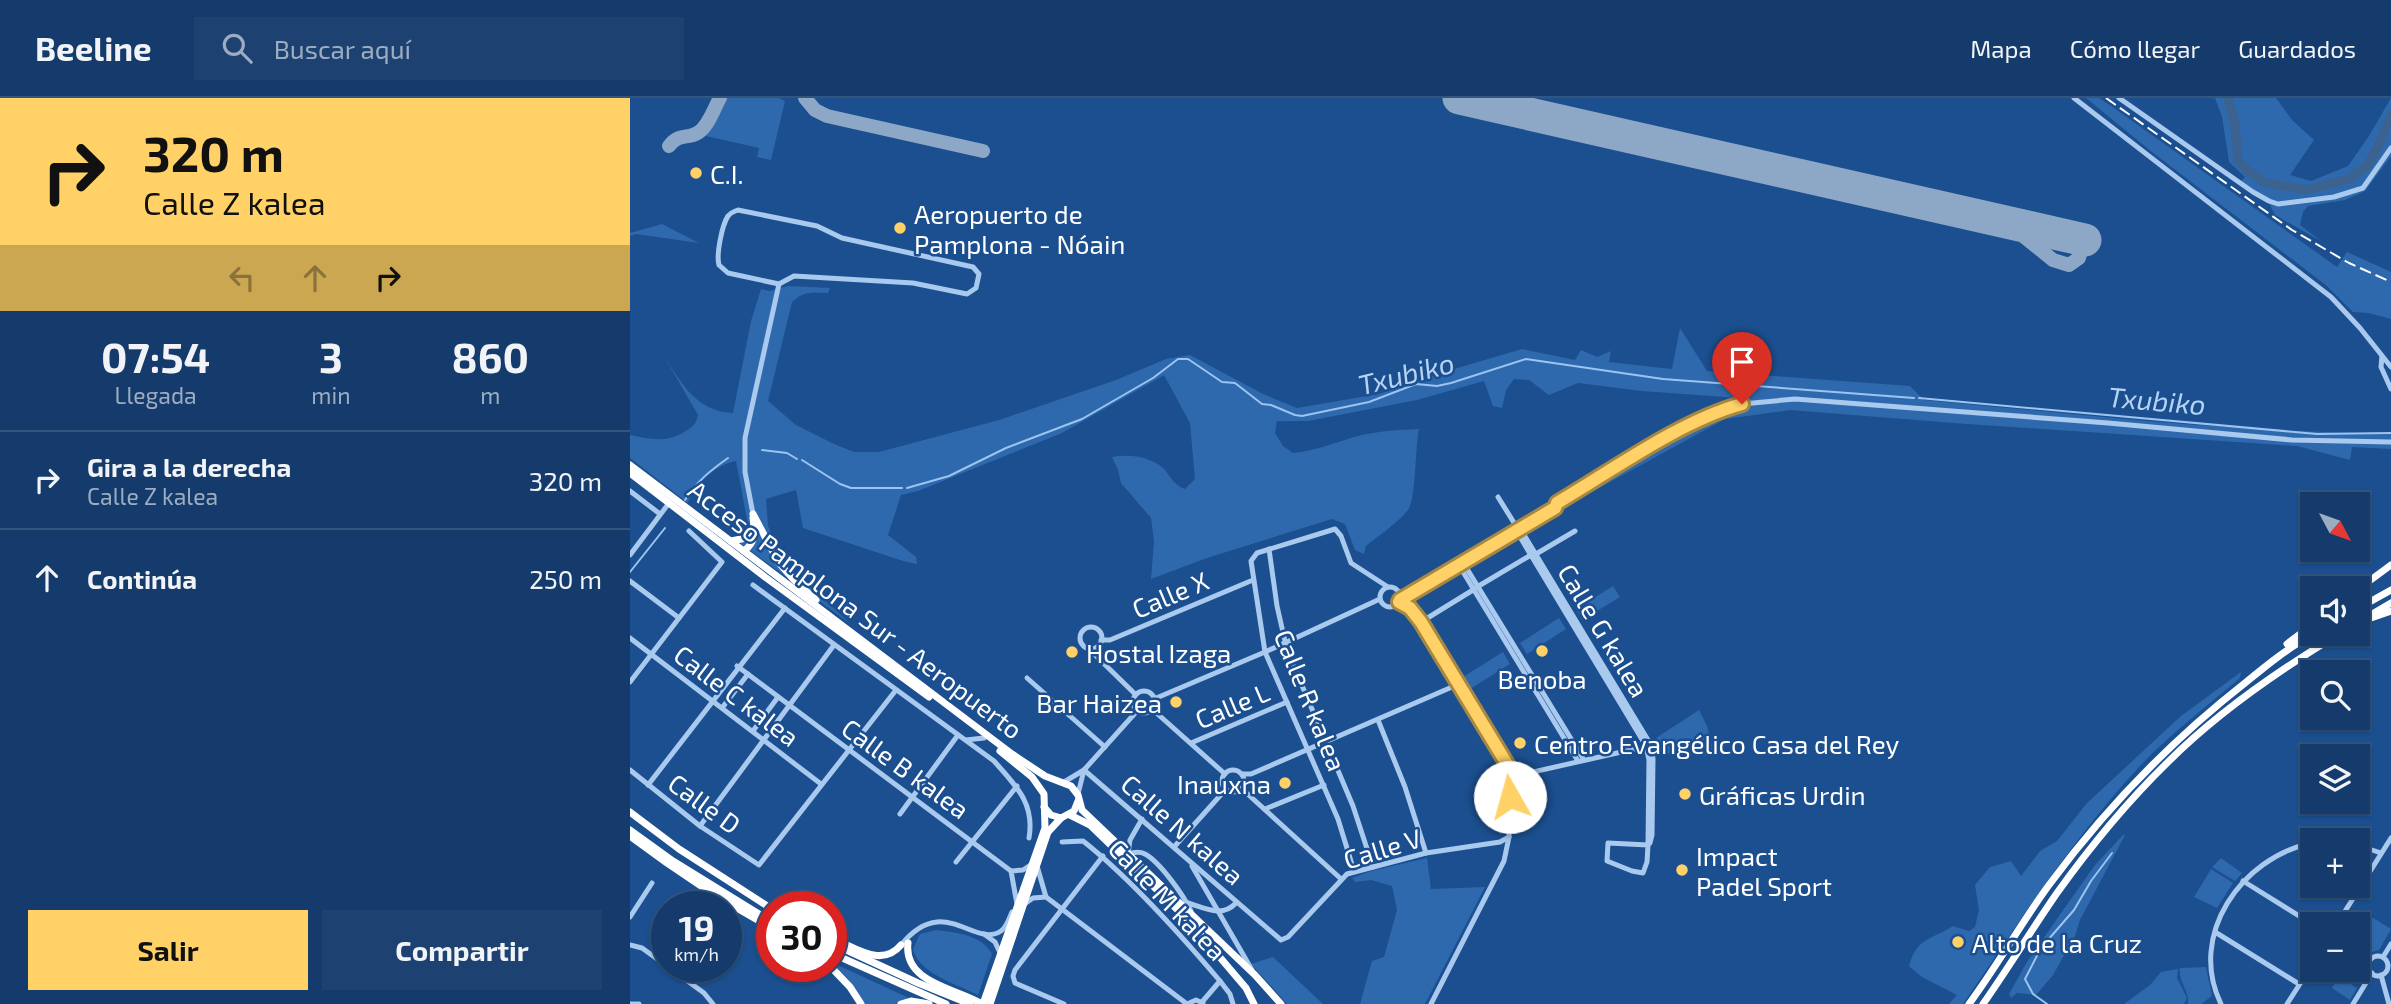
<!DOCTYPE html>
<html lang="es">
<meta charset="utf-8">
<style>
body{margin:0;font-family:"Exo 2",sans-serif;background:#1d4271;color:#f1f3f6;height:100vh;display:flex;flex-direction:column;font-size:26px;white-space:nowrap}
*{box-sizing:border-box;margin:0}
p{font-size:23px;color:#9dadc1}
.icon{flex:none;width:38px;height:38px;fill:none;stroke:currentColor;stroke-width:2;stroke-linecap:round;stroke-linejoin:round}
.map{position:relative;flex:1;overflow:hidden}
.sheet{display:flex;flex-direction:column;background:#143b6b;width:630px}
.sheet>*{flex:none}
.banner{background:#ffd166;color:#111;overflow:hidden}
.needle{width:46px;rotate:131deg}
.fabs{position:absolute;left:1670px;top:394px;display:grid;gap:14px}
.fabs a{display:grid;place-items:center;width:70px;height:70px;border-radius:0px;background:#143b6b;box-shadow:0 2px 5px #0004,0 0 0 2px #33557e;font-size:35px}
.speed{position:absolute;left:21px;top:793px;display:flex;gap:14px;font-size:35px;font-weight:700;text-align:center}
.speed>*{display:grid;place-content:center;width:91px;height:91px;border-radius:50%;background:#143b6b;box-shadow:0 2px 5px #0004,0 0 0 2px #33557e;line-height:1}
.speed small{font-size:18px;font-weight:400}
.speed .limit{border:10px solid #d22;background:#fff;color:#111}
.pin{position:absolute;display:grid;place-items:center;width:60px;height:60px;color:#fff;margin:-72px -30px;border-radius:50% 50% 50% 0;rotate:-45deg;box-shadow:0 0 7px #0007}
.pin .icon{rotate:45deg}
.me{position:absolute;width:77px;margin:-38px;rotate:353deg;stroke-linejoin:round;filter:drop-shadow(0 0 5px #0008)}
.turn{display:flex;align-items:center;gap:24px;height:147px;padding:0 28px;font-size:32px}
.turn .icon{width:91px;height:91px;stroke-width:2.5}
.turn b{display:block;font-size:49px;line-height:60px}
.lanes{display:flex;align-items:center;height:66px;padding:0 28px;background:#0003;justify-content:center;gap:35px;direction:ltr}
.lanes .off{opacity:.35}
.eta{display:flex;justify-content:space-evenly;align-items:center;height:119px;text-align:center}
.eta b{font-size:42px;font-weight:700;line-height:49px}
.action{display:flex;gap:14px;margin-top:auto;padding:14px 28px}
.action a{flex:1;height:80px;border-radius:0px;background:#ffd166;color:#111;font-size:28px;font-weight:700;line-height:80px;text-align:center}
.action a+a{background:#1d4271;color:#f1f3f6}
ul{padding:0;list-style:none}
li{display:flex;align-items:center;gap:21px;height:98px;padding:0 28px;border-top:2px solid #33557e}
li div{flex:1}
li b{display:block;font-size:26px}
li em{font-style:normal}
header{display:flex;align-items:center;gap:42px;box-sizing:border-box;height:98px;padding:0 35px;background:#143b6b;border-bottom:2px solid #33557e}
header strong{font-size:33px}
nav{display:flex;gap:38px;margin-inline-start:auto;font-size:24px}
.search{width:490px;height:63px;background:#1d4271;display:flex;align-items:center;gap:18px;box-sizing:border-box;padding:0 24px;border-radius:0px;color:#9dadc1;font-size:26px}
main{display:flex;flex:1;min-height:0}
.map>svg:first-child{display:block}
.green{fill:#2e69ad}
.lines{fill:none;stroke-linecap:round;stroke-linejoin:round}
.stream{stroke:#9cc4f0;stroke-width:2}
.river{stroke:#3c6290;stroke-width:9}
.taxiway{stroke:#8da7c7;stroke-width:14}
.runway{stroke:#8da7c7;stroke-width:33}
.minor{stroke:#a9c9ee;stroke-width:5}
.highway{stroke:#fff;stroke-width:7}
.rail{stroke:#fff;stroke-width:2;stroke-dasharray:12 5;stroke-linecap:butt}
.route-casing{stroke:#a68842;stroke-width:18}
.route{stroke:#ffd166;stroke-width:12}
.poi-dot{fill:#ffd166;stroke:#1b4f8f;stroke-width:2.5}
.labels{text-anchor:middle;dominant-baseline:central;stroke-width:5;stroke-linejoin:round;paint-order:stroke}
.poi-label{font-size:26px;fill:#fff;stroke:#1b4f8f;text-anchor:start}
.street-label{font-size:26px;fill:#fff;stroke:#1b4f8f}
.water-label{font-size:28px;font-style:italic;fill:#b5d3f5;stroke:#1b4f8f}
</style>
<header>
<strong>Beeline</strong>
<div class="search"><svg class="icon" aria-label="search" viewBox="0 0 24 24"><circle cx="10" cy="10" r="6"/><path d="M15 15l6 6"/></svg>Buscar aquí</div>
<nav><a>Mapa</a><a>Cómo llegar</a><a>Guardados</a></nav>
</header>
<main>
<section class="sheet">
<div class="banner">
<div class="turn"><svg class="icon" aria-label="right" viewBox="0 0 24 24"><path d="M7 20v-9h11M14 6l5 5-5 5"/></svg><div><b>320 m</b>Calle Z kalea</div></div>
<div class="lanes"><svg class="icon off" aria-label="left" viewBox="0 0 24 24"><path d="M17 20v-9H6M10 6l-5 5 5 5"/></svg><svg class="icon off" aria-label="ahead" viewBox="0 0 24 24"><path d="M12 20V5M6 11l6-6 6 6"/></svg><svg class="icon" aria-label="right" viewBox="0 0 24 24"><path d="M7 20v-9h11M14 6l5 5-5 5"/></svg></div>
</div>
<div class="eta">
<div><b>07:54</b><p>Llegada</p></div>
<div><b>3</b><p>min</p></div>
<div><b>860</b><p>m</p></div>
</div>
<ul>
<li><svg class="icon" aria-label="right" viewBox="0 0 24 24"><path d="M7 20v-9h11M14 6l5 5-5 5"/></svg><div><b>Gira a la derecha</b><p>Calle Z kalea</p></div><em>320 m</em></li>
<li><svg class="icon" aria-label="ahead" viewBox="0 0 24 24"><path d="M12 20V5M6 11l6-6 6 6"/></svg><div><b>Continúa</b></div><em>250 m</em></li>
</ul>
<div class="action"><a>Salir</a><a>Compartir</a></div>
</section>
<div class="map">
<svg width="1761" height="906" viewBox="0 0 1761 906">
<rect width="100%" height="100%" fill="#1b4f8f"/>
<g class="green">
<path d="M95,0H149L155,3L141,62L127,59L129,50L76,38Z"/>
<path d="M1456,0H1469L1484,10L1707,169L1717,154L1761,174V221L1739,215L1723,214L1697,188L1522,54Z"/>
<path d="M1585,0H1646L1662,22L1684,42L1660,77L1681,83L1718,68L1739,38L1761,0V58L1735,93L1715,102L1678,108L1673,114L1670,127L1691,143L1645,117L1640,107L1611,83L1615,79L1599,64L1592,19Z"/>
<path d="M32,126L69,145L6,136L0,138V135Z"/>
<path d="M158,188L200,190L198,195C184,194 173,193 162,204L138,303L166,327L204,346L224,354H249L369,322L486,282L536,261L560,257L633,296L667,310L749,296L814,274L892,251L945,262L951,252L967,259L981,253L979,264L1042,271L1050,230L1077,273L1280,288L1294,302C1449,316 1605,335 1761,335V351L1722,349L1720,362L1667,348L1337,326L1160,312L1095,321L942,405L932,397L995,355L1079,310L1109,300L1012,293L948,285L919,297L899,282L884,281L876,292L872,310L863,308L854,283L787,302L678,323H647L645,335L653,348L663,355C686,353 706,344 728,338C748,333 768,332 789,331C785,348 786,402 778,412C769,424 748,438 736,448L734,456L725,452L715,426L702,421L577,460L521,481L524,443L521,420L491,385L488,372L482,359C500,356 521,358 535,372C542,381 544,387 555,391L565,381L560,325L534,277L432,335L288,393L271,397L258,437L286,459L287,466L273,463L173,430L166,392L136,401L138,428L156,467L222,527L103,440L114,437L119,432L106,363C87,366 64,386 58,405L0,360V337C23,342 39,345 59,331C65,326 66,325 68,317L34,258C52,286 66,313 103,315L121,223L131,191L140,193Z"/>
<path d="M983,488L990,499L952,522L946,511Z"/>
<path d="M929,520L936,531L897,556L890,545Z"/>
<path d="M873,554L880,566L840,591L833,579Z"/>
<path d="M1611,574L1610,580C1576,609 1540,636 1509,669C1442,741 1389,825 1333,906H1319L1327,897L1292,879L1279,868C1287,839 1301,842 1323,828L1339,833L1345,829L1349,812L1345,787L1360,769L1381,763L1391,778L1410,753L1427,743L1457,705L1551,618Z"/>
<path d="M1069,612L1077,628L1085,658L1030,655V647L1026,640Z"/>
<path d="M1493,737H1495L1450,822L1445,838L1423,877L1406,897L1387,895L1381,900L1379,896L1397,864L1429,818L1465,767Z"/>
<path d="M797,760L801,791L855,789L795,906H730L742,863L754,859L767,812L762,788L741,782L725,784L722,780L741,773Z"/>
<path d="M1591,760L1612,775L1605,783L1582,769Z"/>
<path d="M1581,771L1603,785L1587,810L1564,799Z"/>
<path d="M1735,815L1761,831L1749,852L1742,854L1727,845V827Z"/>
<path d="M306,832C327,835 351,836 362,856L348,897C327,886 289,876 283,851L290,836Z"/>
<path d="M643,859L693,906H657L621,866Z"/>
<path d="M201,864L279,900L266,906H234L218,881Z"/>
<path d="M1576,869L1582,898L1571,906H1558C1560,893 1548,884 1550,870Z"/>
<path d="M1548,871L1547,880L1557,900L1554,906H1494L1520,887L1531,874Z"/>
<path d="M1708,878L1727,890L1720,902L1702,890Z"/>
</g>
<g class="lines">
<g class="stream">
<path d="M1289,300L1687,336L1761,335"/>
<path d="M132,352L157,355L167,361"/>
<path d="M172,362L210,386L221,390H272"/>
<path d="M277,390L319,378L376,350L452,321L523,280L548,261H558L592,284L605,285L632,306L641,307L665,317L672,318L739,304L786,286L807,288L821,285L896,261L1033,281L1284,300"/>
<path d="M55,402C67,383 81,372 98,360"/>
<path d="M0,474L35,430"/>
<path d="M1417,906L1403,896L1395,881L1411,850L1444,812L1461,783L1482,755"/>
</g>
<path class="river" d="M1598,0L1605,27L1608,62L1618,73L1636,85L1677,92L1719,81L1737,68L1749,47L1761,17"/>
<g class="taxiway">
<path d="M175,0L185,12L197,18L353,53"/>
<path d="M39,48C50,34 58,42 69,34C79,27 84,10 90,0"/>
<path d="M1376,124L1423,162L1439,167L1449,160L1452,147L1445,133L1434,129L1415,133"/>
</g>
<path class="runway" d="M829,0L1455,142"/>
<g class="minor">
<path d="M1444,0L1701,199L1730,230L1761,269"/>
<path d="M1489,0L1623,94L1639,103L1648,106L1704,99L1733,90L1761,50"/>
<path d="M108,112L187,128L212,140L343,169L349,176L346,190L337,196L283,185L164,178L149,186L98,175L89,167C86,157 92,127 98,118C101,114 103,114 108,112Z"/>
<path d="M1752,258L1751,269L1761,291"/>
<path d="M0,393L30,416"/>
<path d="M868,399L886,428"/>
<path d="M123,416L115,374V340L149,186"/>
<path d="M884,429L1016,648L1019,662L1018,747L978,745L977,763L1002,773L1013,775L1017,764L1018,747L1020,745L1022,737L1023,661L1021,647L888,427"/>
<path d="M639,451L647,508L657,552L723,708L743,769"/>
<path d="M906,456L945,433"/>
<path d="M0,457L39,405"/>
<path d="M831,461L954,662"/>
<path d="M827,464L948,663"/>
<path d="M0,483L49,520"/>
<path d="M123,487L364,663C386,688 405,705 399,740"/>
<circle cx="760" cy="499" r="10"/>
<path d="M847,489L901,457"/>
<path d="M769,494H776L1051,331L1091,312L1112,306L1165,301L1478,325L1662,342L1761,344"/>
<path d="M770,502L925,410L927,405"/>
<path d="M769,504L780,510L791,524L881,675L879,739L874,763L801,906"/>
<path d="M791,524L843,492"/>
<circle cx="461" cy="540" r="11"/>
<path d="M0,540L191,686"/>
<path d="M471,542H480L623,482"/>
<path d="M459,551L505,596"/>
<path d="M107,568L381,773"/>
<path d="M397,580L475,649"/>
<path d="M0,584L92,464L59,433"/>
<circle cx="514" cy="604" r="11"/>
<path d="M524,601L635,554L750,501"/>
<path d="M92,610L118,576"/>
<path d="M522,611L595,676"/>
<path d="M748,622L775,689L796,755"/>
<path d="M123,633L148,599"/>
<path d="M336,642L354,640"/>
<path d="M561,645L657,604"/>
<path d="M0,672L70,728L129,767L266,592"/>
<path d="M454,672L651,842L658,839L717,776L796,755L870,744L879,739"/>
<circle cx="603" cy="683" r="11"/>
<path d="M612,676H621L829,586"/>
<path d="M881,679L1018,648"/>
<path d="M434,684L454,672L507,613"/>
<path d="M18,687L155,510"/>
<path d="M611,690L710,780"/>
<path d="M448,696L454,672"/>
<path d="M635,711L694,687"/>
<path d="M270,716L328,637"/>
<path d="M512,721L500,742L498,756C504,754 509,753 515,756C530,764 554,798 561,813"/>
<path d="M70,728L204,547"/>
<path d="M432,744L453,743C500,780 550,836 590,883L572,904"/>
<path d="M1727,747L1751,755"/>
<path d="M544,749L596,691"/>
<path d="M326,764L387,688"/>
<path d="M562,768L622,872"/>
<path d="M724,773L708,721L635,554L621,463L627,455L705,431L711,438L721,465L758,489"/>
<path d="M1613,783L1682,826"/>
<path d="M416,799L557,906"/>
<path d="M396,805L403,800L416,799L407,768"/>
<path d="M558,805C575,810 592,820 606,805"/>
<path d="M387,806L381,773L393,772L402,766"/>
<path d="M0,819L22,785"/>
<path d="M1707,826L1761,740"/>
<path d="M1585,834L1669,886"/>
<path d="M354,836L365,844L371,857"/>
<path d="M0,847L12,850L37,868"/>
<path d="M271,847C314,794 344,851 371,833C377,829 379,820 382,814"/>
<path d="M1727,855L1739,862"/>
<circle cx="1748" cy="868" r="10"/>
<path d="M1753,859L1761,846"/>
<path d="M37,868L74,895L83,906"/>
<path d="M1751,877L1759,906"/>
<path d="M590,883L600,896L603,906"/>
<path d="M0,906H9"/>
<path d="M434,906L385,885L383,878L385,872L473,758"/>
<path d="M557,906L566,902L573,905"/>
<path d="M1591,906C1557,837 1612,759 1682,745"/>
<path d="M1657,906L1682,867"/>
<path d="M1723,906L1742,875"/>
</g>
<g class="highway">
<path d="M0,367L382,656L415,678L441,688L448,697L452,712L625,877L651,906"/>
<path d="M0,375L135,479L299,599"/>
<path d="M123,416L149,465L164,482L186,502"/>
<path d="M101,443L116,440L122,434"/>
<path d="M114,453C126,444 125,434 123,420"/>
<path d="M1727,492L1761,467"/>
<path d="M1727,511L1761,492"/>
<path d="M1741,520L1761,513"/>
<path d="M1727,525L1761,505"/>
<path d="M1657,546L1682,527"/>
<path d="M414,709L421,717L431,720L444,713L448,703"/>
<path d="M0,714L49,751L142,811"/>
<path d="M440,717L460,727L559,823L616,890L624,906"/>
<path d="M0,732L43,763L142,824"/>
<path d="M0,738C45,772 92,803 142,830"/>
<path d="M201,840C223,848 251,871 271,847"/>
<path d="M201,845L288,885L340,906"/>
<path d="M278,845C273,885 326,890 352,906"/>
<path d="M201,855L316,906"/>
<path d="M200,868L220,889L231,906"/>
<path d="M271,906L281,903L299,906"/>
<path d="M353,906L415,730L414,696L402,679L370,653"/>
<path d="M360,906L418,734L431,720"/>
<path d="M1339,906C1368,867 1391,825 1419,787C1475,711 1541,643 1615,585C1637,567 1659,549 1684,536"/>
<path d="M1353,906C1379,869 1402,831 1427,795C1460,749 1498,703 1538,664C1586,616 1651,571 1709,536"/>
</g>
<path class="rail" d="M1476,0L1662,132L1719,165L1761,184"/>
</g>
<g class="lines">
<g class="route-casing">
<path id="route" d="M880,699V671L791,524L780,510L769,504L770,502L925,410L927,405C983,372 1050,323 1112,306"/>
</g>
<use href="#route" class="route"/>
</g>
<g class="poi-dot">
<circle cx="66" cy="75" r="7"/>
<circle cx="270" cy="130" r="7"/>
<circle cx="912" cy="553" r="7"/>
<circle cx="442" cy="554" r="7"/>
<circle cx="546" cy="604" r="7"/>
<circle cx="890" cy="645" r="7"/>
<circle cx="655" cy="685" r="7"/>
<circle cx="1055" cy="696" r="7"/>
<circle cx="1052" cy="772" r="7"/>
<circle cx="1328" cy="844" r="7"/>
</g>
<g class="labels">
<g class="poi-label">
<text x="80" y="75">C.I.</text>
<text x="284" y="115">Aeropuerto de<tspan x="284" dy="30">Pamplona - Nóain</tspan></text>
<text x="456" y="554">Hostal Izaga</text>
<text x="912" y="580" text-anchor="middle">Benoba</text>
<text x="532" y="604" text-anchor="end">Bar Haizea</text>
<text x="904" y="645">Centro Evangélico Casa del Rey</text>
<text x="641" y="685" text-anchor="end">Inauxna</text>
<text x="1069" y="696">Gráficas Urdin</text>
<text x="1066" y="757">Impact<tspan x="1066" dy="30">Padel Sport</tspan></text>
<text x="1342" y="844">Alto de la Cruz</text>
</g>
<g class="street-label">
<text transform="translate(540 496) rotate(-23)">Calle X</text>
<text transform="translate(226 511) rotate(37)">Acceso Pamplona Sur - Aeropuerto</text>
<text transform="translate(974 532) rotate(59)">Calle G kalea</text>
<text transform="translate(107 597) rotate(37)">Calle C kalea</text>
<text transform="translate(681 602) rotate(68)">Calle R kalea</text>
<text transform="translate(602 607) rotate(-23)">Calle L</text>
<text transform="translate(276 670) rotate(36)">Calle B kalea</text>
<text transform="translate(75 705) rotate(36)">Calle D</text>
<text transform="translate(553 731) rotate(41)">Calle N kalea</text>
<text transform="translate(752 750) rotate(-17)">Calle V</text>
<text transform="translate(538 801) rotate(46)">Calle M kalea</text>
</g>
<g class="water-label">
<text transform="translate(776 275) rotate(-14)">Txubiko</text>
<text transform="translate(1527 302) rotate(5)">Txubiko</text>
</g>
</g>
</svg>
<div class="fabs">
<a><svg class="needle" viewBox="-14 -14 28 28"><path d="M0-13l5 13h-10z" fill="#e53935"/><path d="M0 13l5-13h-10z" fill="#9dadc1"/></svg></a>
<a><svg class="icon" aria-label="sound" viewBox="0 0 24 24"><path d="M4 9h4l5-4v14l-5-4H4zM17 9q2 3 0 6"/></svg></a>
<a><svg class="icon" aria-label="search" viewBox="0 0 24 24"><circle cx="10" cy="10" r="6"/><path d="M15 15l6 6"/></svg></a>
<a><svg class="icon" aria-label="layers" viewBox="0 0 24 24"><path d="M12 4l9 5-9 5-9-5zM3 14l9 5 9-5"/></svg></a>
<a>+</a>
<a>−</a>
</div>
<div class="speed"><div>19<small>km/h</small></div><div class="limit">30</div></div>
<div class="pin" style="left:1112px;top:306px;background:#d93025"><svg class="icon" aria-label="arrive" viewBox="0 0 24 24"><path d="M6 21V4h12l-3 4 3 4H6"/></svg></div>
<svg class="me" style="left:880px;top:699px" viewBox="-20 -20 40 40"><circle r="19" fill="#fff"/><path d="M0-13L10 11 0 6-10 11z" fill="#ffd166"/></svg>
</div>
</main>
